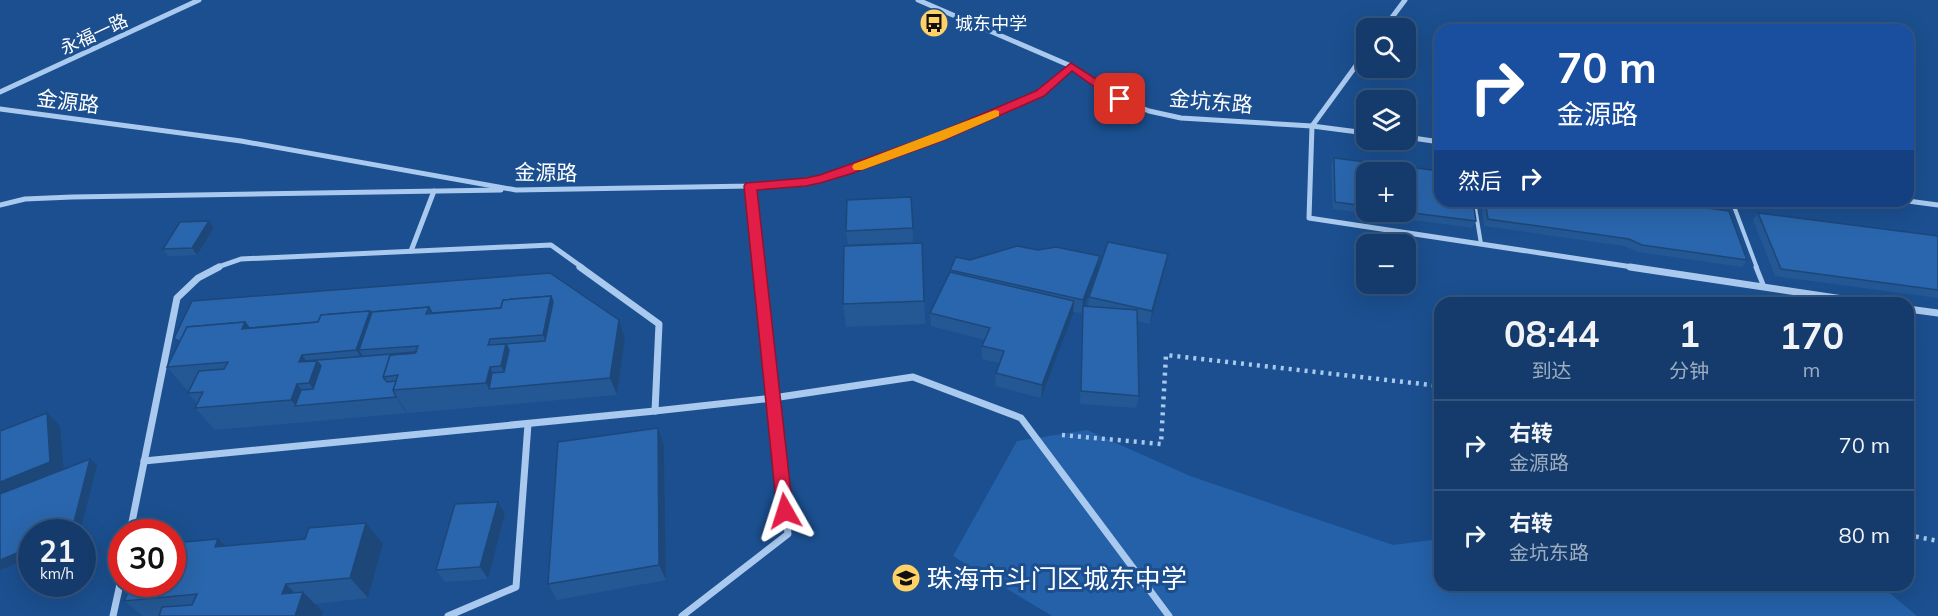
<!DOCTYPE html>
<html lang="zh">
<meta charset="utf-8">
<style>
body{margin:0;font-family:Mulish,"Noto Sans SC",sans-serif;background:#1d4271;color:#f1f3f6;height:100vh;display:flex;flex-direction:column;font-size:22px;white-space:nowrap}
*{box-sizing:border-box;margin:0}
p{font-size:20px;color:#9dadc1}
.icon{flex:none;width:33px;height:33px;fill:none;stroke:currentColor;stroke-width:2;stroke-linecap:round;stroke-linejoin:round}
.map{position:relative;flex:1;overflow:hidden}
.details{position:absolute;left:1434px;top:297px;width:480px;height:294px;display:flex;flex-direction:column;background:#143b6b;border-radius:18px;box-shadow:0 6px 24px #0002,0 0 0 2px #33557e}
.details>*{flex:none}
.hud{position:absolute;left:1434px;top:24px;width:480px;height:183px;border-radius:18px;box-shadow:0 6px 24px #0002,0 0 0 2px #33557e;background:#1a4fa0;color:#fff;overflow:hidden}
.fabs{position:absolute;left:1356px;top:18px;display:grid;gap:12px}
.fabs a{display:grid;place-items:center;width:60px;height:60px;border-radius:12px;background:#143b6b;box-shadow:0 6px 24px #0002,0 0 0 2px #33557e;font-size:30px}
.speed{position:absolute;left:18px;top:519px;display:flex;gap:12px;font-size:30px;font-weight:700;text-align:center}
.speed>*{display:grid;place-content:center;width:78px;height:78px;border-radius:50%;background:#143b6b;box-shadow:0 6px 24px #0002,0 0 0 2px #33557e;line-height:1}
.speed small{font-size:15px;font-weight:400}
.speed .limit{border:9px solid #d22;background:#fff;color:#111}
.pin{position:absolute;display:grid;place-items:center;width:51px;height:51px;color:#fff;margin:-26px;border-radius:12px;box-shadow:0 3px 9px #0006}
.me{position:absolute;width:66px;margin:-33px;rotate:354deg;stroke-linejoin:round;filter:drop-shadow(0 0 4px #0008)}
.turn{display:flex;align-items:center;gap:21px;height:126px;padding:0 24px;font-size:27px}
.turn .icon{width:78px;height:78px;stroke-width:2.5}
.turn b{display:block;font-size:42px;line-height:51px}
.then{display:flex;align-items:center;height:57px;padding:0 24px;background:#0003;gap:12px;font-size:22px}
.eta{display:flex;justify-content:space-evenly;align-items:center;height:102px;text-align:center}
.eta b{font-size:36px;font-weight:700;line-height:42px}
ul{padding:0;list-style:none}
li{display:flex;align-items:center;gap:18px;height:90px;padding:0 24px;border-top:2px solid #33557e}
li div{flex:1}
li b{display:block;font-size:22px}
li em{font-style:normal}
.map>svg:first-child{display:block}
.green{fill:#2461a8}
.lines{fill:none;stroke-linecap:round;stroke-linejoin:round}
.path{stroke:#a9c9ee;stroke-width:4.5;stroke-dasharray:3 5;stroke-linecap:butt}
.lane-far1{stroke:#a9c9ee;stroke-width:4}
.lane{stroke:#a9c9ee;stroke-width:5}
.street-far1{stroke:#a9c9ee;stroke-width:5}
.street{stroke:#a9c9ee;stroke-width:7}
.wall{fill:#245895;fill-rule:evenodd}
.shaded-wall{fill:#1d4779}
.building{fill:#2a66ad;stroke:#1d4779;stroke-width:1.5}
.route{fill:#e11d48;stroke:#92132f;stroke-width:1.5}
.slow{fill:#f59e0b}
.labels{text-anchor:middle;dominant-baseline:central;stroke-width:6;stroke-linejoin:round;paint-order:stroke}
.far-poi-label{font-size:18px;fill:#fff;stroke:#1b4f8f;text-anchor:start}
.far-street-label{font-size:18px;fill:#fff;stroke:#1b4f8f}
.street-label{font-size:21px;fill:#fff;stroke:#1b4f8f}
.near-poi-label{font-size:26px;fill:#fff;stroke:#1b4f8f;text-anchor:start}
</style>
<div class="map">
<svg width="1938" height="616" viewBox="0 0 1938 616">
<rect width="100%" height="100%" fill="#1b4f8f"/>
<path class="green" d="M1087,430L1190,476L1393,545L1440,539V585H1880L1917,616H1052L953,556L1017,441Z"/>
<g class="lines">
<g class="path">
<path d="M1062,435L1161,444L1166,355L1440,386"/>
<path d="M1908,535L1938,541"/>
</g>
<g class="lane-far1">
<path d="M1474,201L1481,244"/>
<path d="M1732,201L1757,268"/>
</g>
<path class="lane" d="M1756,267L1764,287"/>
<g class="street-far1">
<path d="M918,0L1071,66L1120,99L1149,111L1181,118L1312,126L1366,133"/>
<path d="M1384,28L1405,0"/>
<path d="M0,92L199,0"/>
<path d="M0,109L241,141L516,190L751,186L820,179L846,172L940,137L1040,94L1071,66"/>
<path d="M1312,126L1309,218L1639,268"/>
<path d="M1312,126L1366,52"/>
<path d="M1406,137L1440,142"/>
<path d="M751,186L760,268"/>
<path d="M1908,201L1938,205"/>
<path d="M0,205L25,199L72,197L501,190"/>
<path d="M411,251L434,191"/>
<path d="M215,268L241,259L551,245L583,268"/>
</g>
<g class="street">
<path d="M580,267L659,324L655,411"/>
<path d="M1630,267L1870,303"/>
<path d="M1908,309L1938,313"/>
<path d="M144,461L655,411L773,398L913,377L1021,418L1169,616"/>
<path d="M130,532L177,298L198,278L219,267"/>
<path d="M113,616L122,575"/>
<path d="M448,616L516,587L528,424"/>
<path d="M682,616L788,534L760,267"/>
</g>
</g>
<g class="wall">
<path d="M1334,158L1476,221L1472,228L1333,209L1331,165ZM1366,172L1406,212H1366Z"/>
<path d="M911,197L913,242L848,244L846,231Z"/>
<path d="M1481,201H1655L1747,260L1742,267L1638,252L1624,246L1484,226Z"/>
<path d="M1758,213L1938,236V298L1775,276L1753,220Z"/>
<path d="M209,221L214,228L197,255L168,256L163,249Z"/>
<path d="M922,243L925,324L846,327L843,304Z"/>
<path d="M1038,250L1100,256L1098,269L1085,306L1088,307L1089,297L1165,268L1150,324L1138,321L1139,396L1136,408L1080,404L1082,313L1073,312L1041,398L995,386L996,373L999,363L982,359V346L985,340L931,326L930,313L950,272V270L970,260Z"/>
<path d="M619,320L625,338L617,395L215,430L195,408L197,403L188,393L190,389L187,390L167,367L179,343L174,338Z"/>
<path d="M658,428L664,445L666,580L557,600L548,584Z"/>
<path d="M505,514L488,579L445,582L436,570Z"/>
<path d="M383,544L368,598L314,604L323,612L322,616H143L124,601L226,546Z"/>
</g>
<g class="shaded-wall">
<path d="M209,221L214,228L197,255L192,248Z"/>
<path d="M1168,254L1165,268L1150,324L1152,311Z"/>
<path d="M1100,256L1098,269L1083,311V306L1082,314L1083,300Z"/>
<path d="M551,296L560,319L553,358L543,335Z"/>
<path d="M1074,301L1073,314L1041,398L1042,385Z"/>
<path d="M370,311L384,334L359,350L372,371V373L356,350Z"/>
<path d="M619,320L625,338L617,395L610,378Z"/>
<path d="M245,322L253,334L242,329Z"/>
<path d="M506,344L518,367L512,387L501,366Z"/>
<path d="M302,355L311,367L299,362Z"/>
<path d="M317,361L333,383L324,403L309,383Z"/>
<path d="M490,367L500,388L489,389L486,383Z"/>
<path d="M297,384L313,404L296,406L291,400Z"/>
<path d="M396,396L407,413V414L396,397Z"/>
<path d="M47,413L60,426L64,474L0,500V482Z"/>
<path d="M658,428L664,445L666,580L659,565Z"/>
<path d="M90,459L97,465L80,532H67Z"/>
<path d="M498,502L505,514L488,579L480,567Z"/>
<path d="M366,523L383,544L368,598L350,578Z"/>
<path d="M218,539L240,560L215,547Z"/>
<path d="M32,547V557L0,570V560Z"/>
<path d="M286,584L301,599L303,592L323,612L322,616H295L282,594Z"/>
</g>
<g class="building">
<path d="M1334,158L1440,171V201H1473L1476,221L1405,212L1406,172H1366V206L1335,202Z"/>
<path d="M911,197L913,228L846,231L847,200Z"/>
<path d="M1485,201H1655L1729,211L1747,260L1642,245L1629,239L1488,219Z"/>
<path d="M1758,213L1938,236V290L1781,269Z"/>
<path d="M209,221L192,248L163,249L180,222Z"/>
<path d="M1108,242L1168,254L1152,311L1089,297Z"/>
<path d="M922,243L924,301L843,304L844,246Z"/>
<path d="M1017,246L1038,250L1056,247L1100,256L1083,300L950,270L956,257L970,260Z"/>
<path d="M950,272L1074,301L1042,385L996,373L1004,351L982,346L990,328L930,313Z"/>
<path d="M550,273L619,320L610,378L489,389L492,373L504,372L509,350L506,344L493,345L545,341L553,302L551,296L503,300L501,308L432,313L429,307L372,312L371,314L370,311L321,315L318,322L249,328L245,322L187,327L180,342L174,338L192,301Z"/>
<path d="M551,296L543,335L490,339L488,345L506,344L501,366L490,367L486,383L393,390L398,375L383,377L390,355L415,353L418,346L359,350L372,312L429,307L426,314L501,308L503,300Z"/>
<path d="M1083,306L1137,310L1139,396L1081,391Z"/>
<path d="M370,311L356,350L302,355L299,362L317,361L309,383L297,384L291,400L195,408L203,392L188,393L199,371L224,369L228,362L167,367L187,327L245,322L242,329L318,322L321,315Z"/>
<path d="M416,352L415,353L390,355L383,377L387,382L396,381L393,390L396,397L295,406L301,390L313,389L321,366L317,361H306Z"/>
<path d="M47,413L50,462L0,482V431Z"/>
<path d="M658,428L659,565L548,584L558,442Z"/>
<path d="M90,459L72,530L67,532H32V547L0,560V494Z"/>
<path d="M498,502L480,567L436,570L455,504Z"/>
<path d="M366,523L350,578L286,584L282,594L303,592L295,616H159L162,607L192,605L197,594L124,601L132,584H172V543L218,539L215,547L305,539L309,528Z"/>
</g>
<path class="route" d="M1071,63L1124,97V102H1116L1072,71L1044,96L944,140L850,174L820,183L806,186L757,190L793,511L791,516L785,518L780,516L777,511L744,186L746,183L806,178L820,175L935,134L1036,91Z"/>
<path class="slow" d="M995,110L999,111V116L944,140L862,170H854L852,167L854,164Z"/>
<defs>
<g id="bus-disc" transform="scale(1.5)"><circle r="9.5" fill="#ffd166" stroke="#1b4f8f"/><path d="M-5-6H5V4H4V6H2V4H-2V6H-4V4H-5ZM-3.5-4V0h7V-4ZM-3.5 1.2v1.5H-2V1.2ZM2 1.2v1.5H3.5V1.2Z" fill="#111"/></g>
<g id="school-disc" transform="scale(1.5)"><circle r="9.5" fill="#ffd166" stroke="#1b4f8f"/><path d="M0-5L7-2L0 1L-7-2ZM-4 1L0 2.5L4 1V4Q0 6-4 4Z" fill="#111"/></g>
</defs>
<g fill-rule="evenodd">
<use href="#bus-disc" x="934" y="23"/>
<use href="#school-disc" x="906" y="578"/>
</g>
<g class="labels">
<g class="far-poi-label">
<text x="955" y="23">城东中学</text>
</g>
<g class="far-street-label">
<text transform="translate(94 34) rotate(-25)">永福一路</text>
</g>
<g class="street-label">
<text transform="translate(68 101) rotate(7)">金源路</text>
<text transform="translate(1211 101) rotate(5)">金坑东路</text>
<text transform="translate(546 172) rotate(1)">金源路</text>
</g>
<g class="near-poi-label">
<text x="927" y="578">珠海市斗门区城东中学</text>
</g>
</g>
</svg>
<div class="fabs">
<a><svg class="icon" aria-label="search" viewBox="0 0 24 24"><circle cx="10" cy="10" r="6"/><path d="M15 15l6 6"/></svg></a>
<a><svg class="icon" aria-label="layers" viewBox="0 0 24 24"><path d="M12 4l9 5-9 5-9-5zM3 14l9 5 9-5"/></svg></a>
<a>+</a>
<a>−</a>
</div>
<div class="speed"><div>21<small>km/h</small></div><div class="limit">30</div></div>
<div class="pin" style="left:1120px;top:99px;background:#d93025"><svg class="icon" aria-label="arrive" viewBox="0 0 24 24"><path d="M6 21V4h12l-3 4 3 4H6"/></svg></div>
<svg class="me" style="left:785px;top:511px" viewBox="-20 -20 40 40"><path d="M0-17L14 15 0 8-14 15z" fill="#e11d48" stroke="#fff" stroke-width="4"/></svg>
<div class="hud">
<div class="turn"><svg class="icon" aria-label="right" viewBox="0 0 24 24"><path d="M7 20v-9h11M14 6l5 5-5 5"/></svg><div><b>70 m</b>金源路</div></div>
<div class="then">然后<svg class="icon" aria-label="right" viewBox="0 0 24 24"><path d="M7 20v-9h11M14 6l5 5-5 5"/></svg></div>
</div>
<section class="details">
<div class="eta">
<div><b>08:44</b><p>到达</p></div>
<div><b>1</b><p>分钟</p></div>
<div><b>170</b><p>m</p></div>
</div>
<ul>
<li><svg class="icon" aria-label="right" viewBox="0 0 24 24"><path d="M7 20v-9h11M14 6l5 5-5 5"/></svg><div><b>右转</b><p>金源路</p></div><em>70 m</em></li>
<li><svg class="icon" aria-label="right" viewBox="0 0 24 24"><path d="M7 20v-9h11M14 6l5 5-5 5"/></svg><div><b>右转</b><p>金坑东路</p></div><em>80 m</em></li>
</ul>
</section>
</div>
